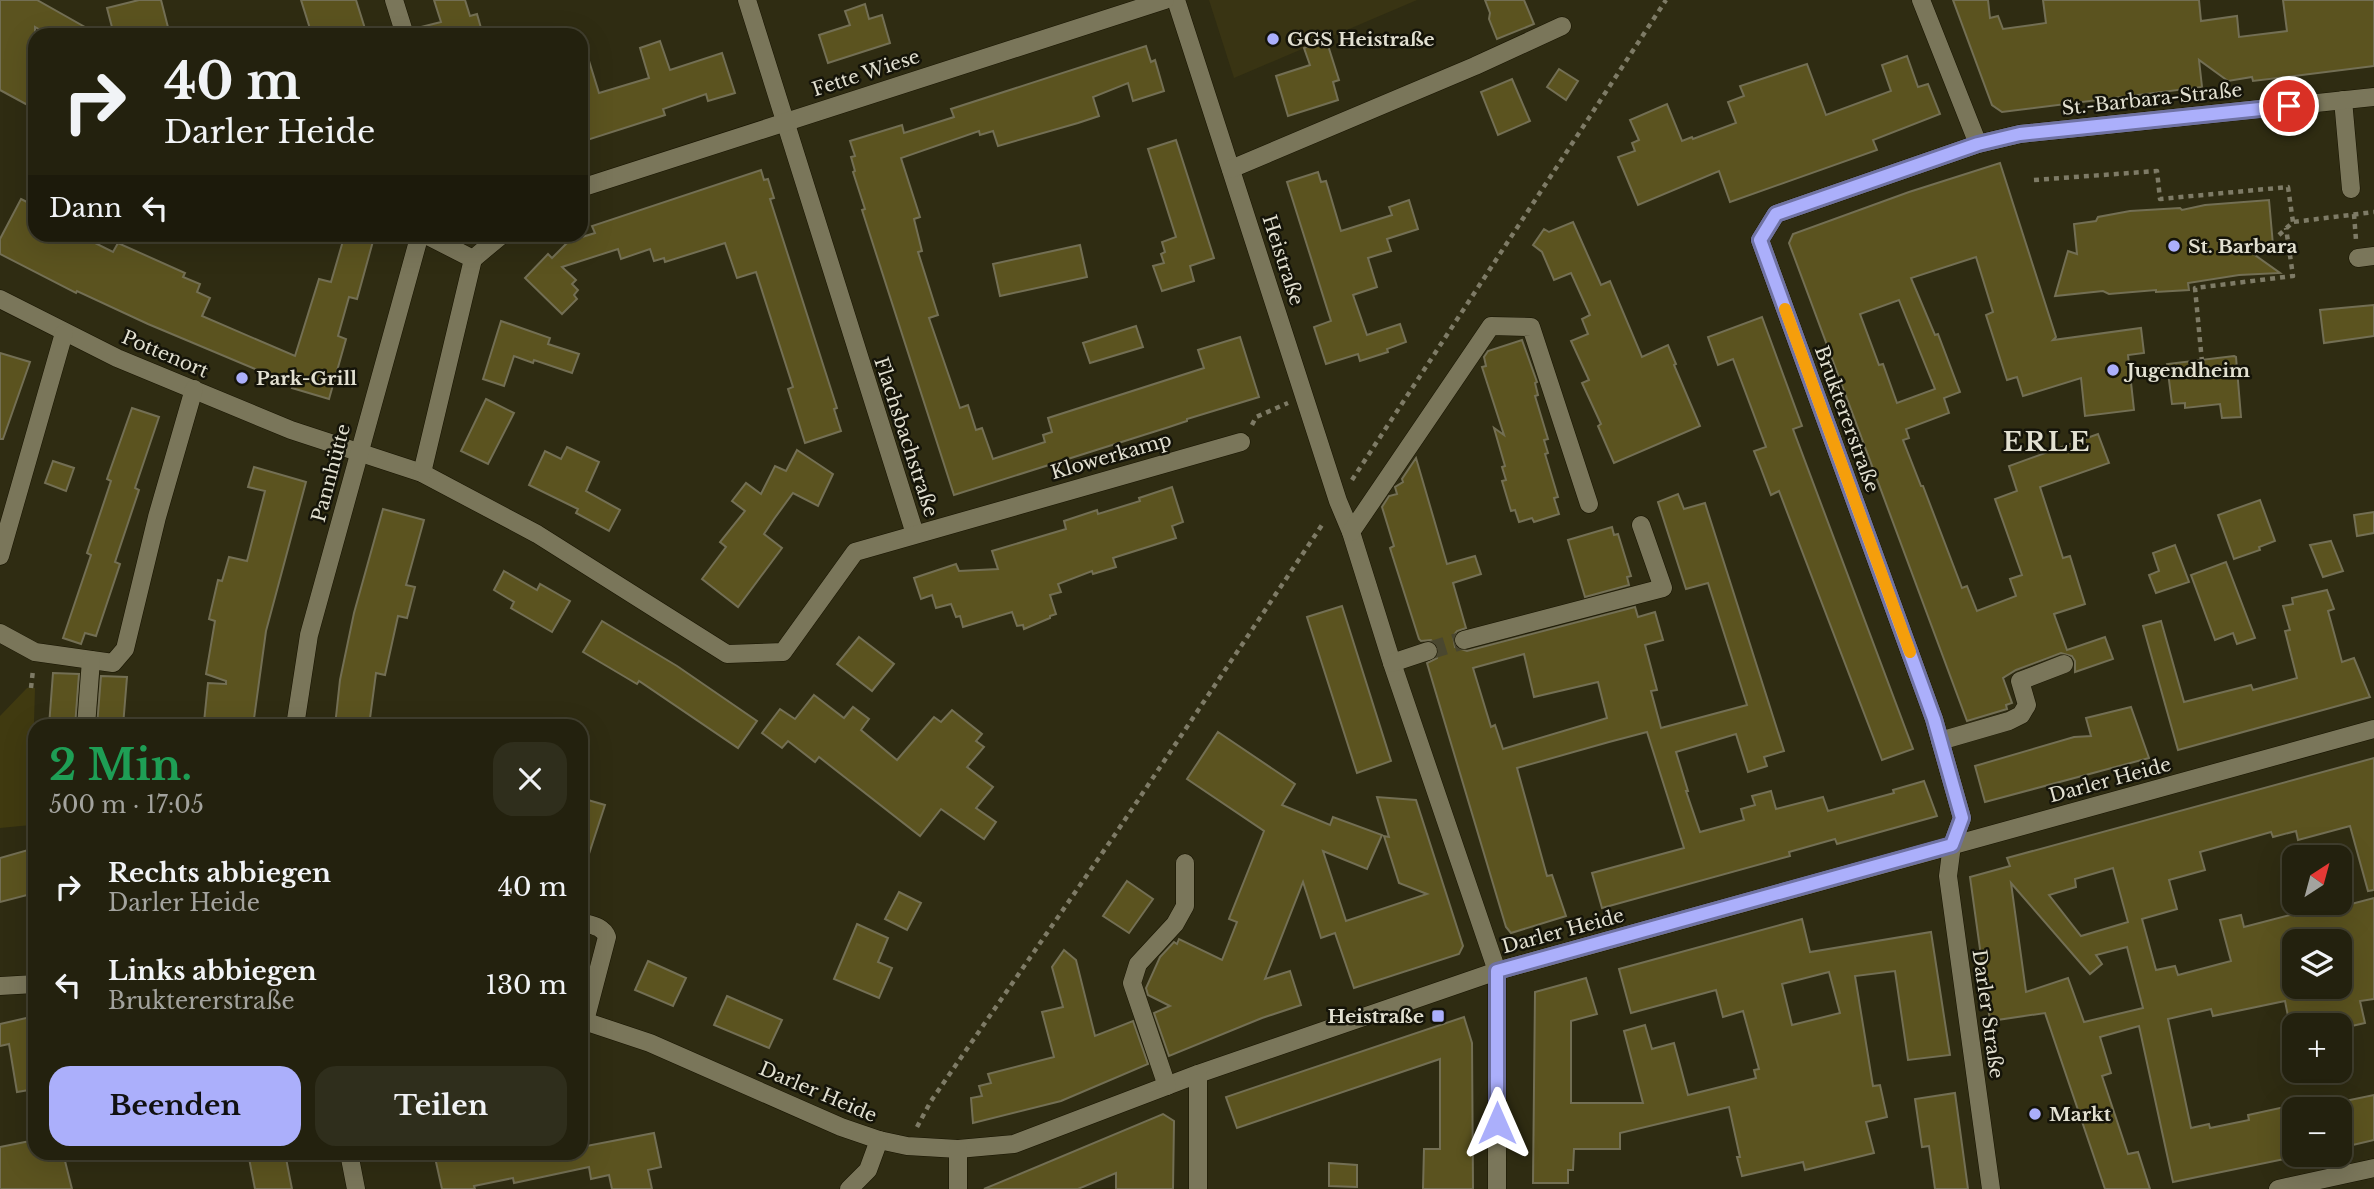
<!DOCTYPE html>
<html lang="de">
<meta charset="utf-8">
<style>
body{margin:0;font-family:"Libre Baskerville",serif;background:#2f2e1c;color:#f1f3f6;height:100vh;display:flex;flex-direction:column;font-size:26px;white-space:nowrap}
*{box-sizing:border-box;margin:0}
p{font-size:23px;color:#a3a39e}
.icon{flex:none;width:38px;height:38px;fill:none;stroke:currentColor;stroke-width:2;stroke-linecap:round;stroke-linejoin:round}
.map{position:relative;flex:1;overflow:hidden}
.sheet{position:absolute;left:28px;top:719px;width:560px;height:441px;display:flex;flex-direction:column;background:#23210e;border-radius:21px;box-shadow:0 7px 28px #0002,0 0 0 2px #403e2e}
.sheet>*{flex:none}
.top-card{position:absolute;left:28px;top:28px;width:560px;height:214px;border-radius:21px;box-shadow:0 7px 28px #0002,0 0 0 2px #403e2e;background:#23210e;color:#f1f3f6;overflow:hidden}
.needle{width:46px;rotate:36deg}
.fabs{position:absolute;left:2282px;top:845px;display:grid;gap:14px}
.fabs a{display:grid;place-items:center;width:70px;height:70px;border-radius:14px;background:#23210e;box-shadow:0 7px 28px #0002,0 0 0 2px #403e2e;font-size:35px}
.pin{position:absolute;display:grid;place-items:center;width:60px;height:60px;color:#fff;margin:-30px;border:4px solid #fff;border-radius:50%;box-shadow:0 2px 7px #0007}
.me{position:absolute;width:77px;margin:-38px;rotate:0deg;stroke-linejoin:round;filter:drop-shadow(0 0 5px #0008)}
.turn{display:flex;align-items:center;gap:24px;height:147px;padding:0 21px;font-size:32px}
.turn .icon{width:91px;height:91px;stroke-width:2.5}
.turn b{display:block;font-size:49px;line-height:60px}
.then{display:flex;align-items:center;height:66px;padding:0 21px;background:#0003;gap:14px;font-size:26px}
.round{display:grid;place-items:center;flex:none;width:74px;height:74px;border-radius:21px;background:#2f2e1c}
.summary{display:flex;align-items:center;justify-content:space-between;height:119px;padding:0 21px}
h1{font-size:42px;font-weight:700;line-height:52px;color:#1e9e55}
.cta{display:flex;gap:14px;margin-top:auto;padding:14px 21px}
.cta a{flex:1;height:80px;border-radius:21px;background:#abaffb;color:#111;font-size:28px;font-weight:700;line-height:80px;text-align:center}
.cta a+a{background:#2f2e1c;color:#f1f3f6}
ul{padding:0;list-style:none}
li{display:flex;align-items:center;gap:21px;height:98px;padding:0 21px}
li div{flex:1}
li b{display:block;font-size:26px}
li em{font-style:normal}
.map>svg:first-child{display:block}
.built{fill:#393413}
.green{fill:#403a10}
.building{fill:#5b531f;stroke:#736f54;stroke-width:2;fill-rule:evenodd}
.lines{fill:none;stroke-linecap:round;stroke-linejoin:round}
.minor-tunnel{stroke:#4a472f;stroke-width:18;stroke-dasharray:18 9;stroke-linecap:butt}
.minor-casing{stroke:#181400;stroke-width:19}
.path{stroke:#7e7b66;stroke-width:4.5;stroke-dasharray:5 5;stroke-linecap:butt}
.minor{stroke:#7a765a;stroke-width:18}
.route-casing{stroke:#6f72a3;stroke-width:18}
.route{stroke:#abaffb;stroke-width:12}
.slow{stroke:#f59e0b;stroke-width:12}
.poi-dot{fill:#abaffb;stroke:#151409;stroke-width:2.5}
.labels{text-anchor:middle;dominant-baseline:central;stroke-width:5;stroke-linejoin:round;paint-order:stroke}
.poi-label{font-size:19px;font-weight:bold;fill:#e2e0d1;stroke:#151409;text-anchor:start}
.street-label{font-size:19px;fill:#e2e0d1;stroke:#151409}
.district-label{font-size:26px;font-weight:bold;letter-spacing:2px;fill:#e2e0d1;stroke:#151409}
</style>
<div class="map">
<svg width="2374" height="1189" viewBox="0 0 2374 1189">
<rect width="100%" height="100%" fill="#2f2c12"/>
<path class="built" d="M1209,0H1417L1234,78Z"/>
<path class="green" d="M27,688H35L31,825L0,828V716Z"/>
<g class="building">
<path d="M0,0H37L99,35H49L35,27V109L0,90Z"/>
<path d="M139,0H161L170,35H114L107,8Z"/>
<path d="M301,0H356L367,35H312Z"/>
<path d="M434,0H465L470,16L477,14L483,35H422L421,27L441,22Z"/>
<path d="M1485,0H1524L1534,24L1497,39L1489,19L1490,13Z"/>
<path d="M1953,0H1988L1990,18L1998,16L2003,29L2046,23L2043,0H2199L2201,21L2237,16L2239,37L2287,31L2283,0H2374V66L2253,81L2252,77L2228,81L2199,60L2202,87L2002,112L1992,105Z"/>
<path d="M865,4L869,19L882,15L890,43L828,63L819,35L850,25L845,11Z"/>
<path d="M1326,39L1339,80L1333,82L1338,100L1288,116L1276,76L1310,65L1304,48Z"/>
<path d="M660,41L670,70L722,53L735,93L708,101L706,94L663,109L665,115L581,142V49L585,48L599,93L649,78L640,48Z"/>
<path d="M1146,46L1151,62L1155,60L1164,91L1133,101L1128,83L1093,97L1099,116L1078,123L998,146L993,131L980,135L979,131L901,158L920,217L914,219L922,251L918,252L938,315L929,318L960,408L968,405L976,430L982,428L993,459L1045,442L1043,435L1052,432L1048,418L1204,368L1198,350L1240,337L1259,397L1187,419V421L1169,427L954,495L862,210L865,209L853,172L855,171L851,157L855,156L850,141L902,125L904,133L954,117L951,109Z"/>
<path d="M1907,56L1918,87L1928,84L1940,114L1873,140L1877,150L1730,202L1719,171L1638,205L1618,157L1635,151L1632,143L1639,140L1630,120L1667,104L1682,141L1692,137L1693,139L1736,123L1728,102L1744,96L1740,86L1807,64L1826,115L1891,91L1882,65Z"/>
<path d="M1559,69L1578,81L1566,100L1547,87Z"/>
<path d="M1512,79L1530,121L1498,135L1481,92Z"/>
<path d="M1176,140L1214,258L1190,266L1194,281L1162,291L1153,266L1164,263L1161,254L1165,252L1162,242L1176,237L1148,149Z"/>
<path d="M2000,163L2056,337L2053,340L2141,328L2144,353L2128,355L2134,410L2085,416L2081,378L2023,396L2017,377L2007,380L1986,315L1993,312L1976,257L1911,278L1935,335L1938,334L1960,392L1944,398L1949,413L1906,429L1909,438L1903,440L1921,486H1923L1962,588L1967,586L1977,611L2016,596L2010,579L2022,575L1995,499L2017,491L2009,466L2098,434L2109,463L2040,487L2063,558L2070,556L2085,604L2054,614L2067,650L2105,637L2113,659L2075,672V661L2072,656L2061,653L2016,670L2003,678L2012,703L2006,705L2007,709L1967,721L1789,243L1793,234L1909,192ZM1899,300L1935,389L1897,403L1883,364L1879,365L1860,314Z"/>
<path d="M761,170L764,180L768,179L774,198L770,199L837,408L834,409L841,431L805,443L788,389L793,387L756,272L737,278L725,243L665,262L664,258L654,261L650,249L621,259L618,249L562,267L576,280L572,284L578,290L574,295L577,299L562,314L525,278L548,254L552,258L569,241L595,233L592,226Z"/>
<path d="M1318,172L1321,182L1326,181L1341,231L1392,215L1389,207L1409,200L1418,229L1387,239L1391,251L1368,258L1377,287L1353,295L1367,335L1400,324L1406,342L1387,349L1388,352L1360,361L1358,354L1326,364L1314,327L1331,321L1287,182Z"/>
<path d="M21,199L35,206V234H77L113,252L118,243L185,273L183,277L200,284L197,292L210,298L202,316L295,356L319,279L331,282L345,234H375L357,299L349,297L338,336L346,339L329,399L292,388L293,385L148,324L77,291L76,293L0,254V239Z"/>
<path d="M2269,200L2273,245L2245,248L2280,273L2239,275L2188,283L2189,290L2156,292V290L2109,294L2103,291L2055,296L2068,251L2077,254L2074,224L2096,221L2098,217L2130,211L2180,208L2182,210L2205,205Z"/>
<path d="M1573,222L1601,285L1610,281L1642,357L1668,345L1676,364L1674,365L1700,426L1614,463L1598,426L1601,424L1582,383L1589,380L1571,341L1588,334L1582,319L1590,315L1571,273L1554,280L1542,252L1533,245L1544,229L1549,232Z"/>
<path d="M1080,245L1087,277L1000,296L993,264Z"/>
<path d="M2374,305V336L2324,343L2320,310Z"/>
<path d="M1762,317L1802,426L1793,429L1913,749L1882,760L1779,491L1771,495L1760,466L1754,451L1766,447L1733,359L1718,365L1708,337Z"/>
<path d="M501,321L550,338L548,344L579,354L572,373L534,360L533,363L514,356L504,386L483,379Z"/>
<path d="M1136,326L1143,347L1090,363L1083,343Z"/>
<path d="M1522,340L1537,382L1535,383L1538,395L1535,396L1548,439L1544,440L1548,453L1545,454L1558,497L1554,498L1559,514L1534,522L1532,518L1519,522L1515,510L1511,511L1502,481L1506,480L1502,467L1505,466L1494,428L1504,435L1482,367L1486,366L1484,357L1488,351Z"/>
<path d="M0,353L30,362L3,439H0Z"/>
<path d="M2234,356L2236,357L2241,417L2222,418L2220,404L2185,408V403L2172,404L2167,364Z"/>
<path d="M486,399L514,413L488,464L461,451Z"/>
<path d="M132,408L159,417L135,488L139,490L115,562L120,564L96,636L85,633L81,644L63,638L91,555L87,553L111,481L107,479Z"/>
<path d="M567,447L599,462L586,491L620,510L609,531L576,513L578,509L529,485L545,451L561,459Z"/>
<path d="M797,450L833,474L818,506L793,493L774,519L764,534L782,548L738,607L702,579L726,547L720,542L745,511L732,501L746,483L761,494L775,466L786,471Z"/>
<path d="M1416,458L1447,564L1475,556L1481,574L1453,583L1466,628L1457,631L1453,636L1455,647L1467,651L1635,607L1638,617L1655,612L1663,640L1645,645L1657,690L1651,691L1661,728L1747,705L1708,583L1686,589L1658,502L1678,494L1684,509L1705,503L1784,751L1764,757L1767,766L1748,772L1736,734L1676,752L1688,791H1686L1700,832L1744,820L1741,809L1755,805L1752,796L1771,791L1776,809L1823,797L1828,811L1894,793L1893,790L1924,781L1937,816L1837,844L1835,839L1789,852L1790,856L1602,908L1592,873L1684,848L1647,732L1609,742L1517,768L1547,876L1552,875L1566,916L1511,933L1506,927L1427,663L1437,658L1439,648L1431,640L1421,641L1419,639L1390,548L1394,546L1382,507L1389,496L1397,494L1395,487L1403,482L1402,479ZM1524,654L1534,697L1598,682L1607,718L1503,749L1495,725L1491,727L1473,668Z"/>
<path d="M53,461L74,468L66,491L45,483Z"/>
<path d="M254,467L306,482L266,631L253,726L204,722L208,683L226,684V681L206,674L215,621L209,619L218,580L222,581L229,557L247,561L265,491L248,487Z"/>
<path d="M1172,487L1183,522L1172,526L1176,538L1113,558L1116,567L1093,574L1092,571L1058,584L1061,592L1050,595L1056,614L1050,616V618L1024,629L1023,625L1017,626L1012,612L963,627L960,616L956,617L951,604L936,608L932,595L921,599L914,578L956,564L959,571L998,569L992,551L1066,529L1064,521L1097,510L1098,514L1140,501L1139,498Z"/>
<path d="M2260,500L2275,541L2259,547L2260,550L2234,559L2218,515Z"/>
<path d="M383,509L424,520L406,585L415,587L407,618L398,616L385,675L376,673L369,726H335L340,680L354,613Z"/>
<path d="M2374,512V533L2357,536L2354,515Z"/>
<path d="M1612,527L1614,535L1618,534L1631,576L1627,577L1629,585L1585,597L1568,540Z"/>
<path d="M2331,541L2343,571L2323,577L2310,545Z"/>
<path d="M2175,545L2189,582L2156,593L2149,575L2159,571L2153,553Z"/>
<path d="M2226,562L2255,638L2237,644L2233,633L2215,640L2191,575Z"/>
<path d="M504,571L537,590L540,584L570,601L552,632L511,608L514,602L494,590Z"/>
<path d="M2327,590L2334,609L2328,611L2342,662L2354,658L2370,697L2178,750L2143,626L2161,621L2184,702L2251,685L2253,690L2297,678L2285,631L2290,630L2283,606L2293,604L2292,598Z"/>
<path d="M1342,606L1391,761L1357,773L1307,617Z"/>
<path d="M602,621L677,666L757,721L738,748L639,681L637,684L583,652Z"/>
<path d="M859,637L894,664L872,691L837,664Z"/>
<path d="M53,673L79,674L75,726H49Z"/>
<path d="M101,676L127,677L123,726H97Z"/>
<path d="M814,695L844,718L853,707L869,719L861,730L897,760L934,717L941,722L952,710L982,734L976,741L984,747L967,767L993,787L976,808L996,822L984,839L941,809L920,836L819,757L815,762L788,741L782,748L762,733L780,709L795,719Z"/>
<path d="M2131,707L2149,758L1985,802L1975,766L2074,737L2091,736L2086,718Z"/>
<path d="M1218,732L1295,784L1282,805L1330,825L1333,817L1382,835L1367,869L1323,851L1346,921L1427,894L1399,883L1384,836L1389,837L1377,797L1416,800L1463,946L1459,954L1354,988L1335,933L1321,938L1303,882L1265,979L1290,971L1301,1005L1262,1018L1169,1056L1154,1013L1170,1006L1148,995L1146,988L1160,957L1174,942L1177,944L1179,939L1222,960L1237,922L1229,919L1264,831L1187,779Z"/>
<path d="M2374,758V890L2368,891L2350,826L2298,840L2296,831L2273,837L2271,832L2200,852L2205,870L2169,880L2177,909L2142,919L2156,970L2175,966L2178,975L2231,961L2220,920L2241,915L2244,927L2294,914L2295,916L2316,910L2317,913L2374,898V999L2360,1001L2365,1023L2343,1028V1026H2290L2285,1001L2213,1016L2211,1009L2168,1019L2191,1128L2209,1124L2210,1128L2249,1120L2248,1115L2294,1105V1157L2173,1182L2139,1026L2100,1037L2111,1073L2102,1076L2128,1154L2138,1152L2150,1189H2105L2045,1013L1990,1021L1970,877L2010,866L2007,858ZM2113,868L2128,922L2081,936L2049,895L2076,887L2075,879ZM2011,883L2090,974L2102,964L2096,955L2127,947L2143,1008L2084,1022L2068,978L2026,992ZM2294,942H2340V987H2294Z"/>
<path d="M581,798L605,805L585,866L581,865Z"/>
<path d="M35,848V893L0,902V858Z"/>
<path d="M1127,881L1153,899L1129,933L1103,916Z"/>
<path d="M899,892L921,903L907,930L885,919Z"/>
<path d="M1802,919L1810,952L1931,932L1950,1055L1908,1060L1895,971L1855,976L1873,1086L1880,1085L1887,1117L1866,1122L1874,1153L1805,1170L1803,1162L1742,1176L1737,1157H1740L1729,1107L1620,1133V1149H1574L1573,1170H1568V1183H1533L1535,992L1586,978L1597,1014L1571,1021V1103H1643L1624,1031L1645,1025L1652,1049L1674,1043L1688,1095L1756,1078L1754,1070L1759,1069L1743,1011L1723,1017L1716,990L1631,1013L1619,969ZM1829,972L1840,1013L1792,1025L1782,984Z"/>
<path d="M857,924L888,938L878,962L892,968L879,998L834,979Z"/>
<path d="M1064,950L1076,960L1095,1036L1133,1021L1148,1064L1061,1101L973,1123L971,1098L982,1096L979,1086L991,1083L988,1074L1054,1057L1042,1012L1063,1007L1052,967Z"/>
<path d="M648,961L686,978L673,1006L635,990Z"/>
<path d="M727,996L782,1020L769,1048L714,1025Z"/>
<path d="M35,1016V1089L17,1092L9,1044L0,1046V1024Z"/>
<path d="M1464,1017L1472,1043L1473,1189H1423L1424,1149H1440V1059L1237,1128L1226,1097Z"/>
<path d="M1955,1093L1968,1189H1935L1929,1146L1922,1147L1915,1099Z"/>
<path d="M2374,1095V1140L2340,1148V1102Z"/>
<path d="M1163,1114L1174,1121L1173,1189H1116V1173L1078,1189H984Z"/>
<path d="M654,1133L661,1167L648,1170L652,1189H612L609,1175L591,1179L589,1167L514,1183L513,1178L474,1186L475,1189H442L434,1153H581V1147Z"/>
<path d="M35,1140V1153H63L72,1189H0V1147Z"/>
<path d="M248,1153H285L292,1189H255Z"/>
<path d="M1329,1163L1357,1165V1187L1329,1186Z"/>
</g>
<g class="lines">
<path class="minor-tunnel" d="M1428,651L1464,640"/>
<g class="minor-casing">
<g id="minor">
<path d="M394,0L405,35"/>
<path d="M747,0L915,534"/>
<path d="M1176,0L1338,501L1351,532L1392,663L1497,971V1189"/>
<path d="M1921,0L1978,144"/>
<path d="M2343,100L2351,189"/>
<path d="M1231,169L1475,66L1562,26"/>
<path d="M581,188L1165,0"/>
<path d="M2358,258L2374,256"/>
<path d="M473,259L503,234"/>
<path d="M0,299L117,358L291,430L422,473L537,534L727,654L783,652L855,552L1241,442"/>
<path d="M422,473L473,259L424,234"/>
<path d="M1351,532L1491,326L1531,327L1589,504"/>
<path d="M0,556L64,333"/>
<path d="M0,633L35,652L113,663L125,649L157,517L194,389"/>
<path d="M1464,640L1663,588L1641,525"/>
<path d="M1392,663L1428,651"/>
<path d="M86,726L91,660"/>
<path d="M295,726L309,635L420,234"/>
<path d="M1940,741L2009,721L2021,715L2027,705L2020,681L2064,664"/>
<path d="M581,922C591,925 603,926 607,937L585,1021"/>
<path d="M0,986L35,984"/>
<path d="M581,1020L650,1043L841,1127L879,1140L907,1146L958,1149L1014,1144L1198,1074L1497,971L2374,729"/>
<path d="M1198,1074V1189"/>
<path d="M1167,1086L1132,983L1138,964L1175,924L1185,906V863"/>
<path d="M349,1153L356,1189"/>
<path d="M849,1189L868,1170L879,1140"/>
<path d="M958,1189V1149"/>
<path d="M1991,1189L1948,876L1952,845L1962,818L1934,719L1760,240L1776,214L1978,144L2020,134L2374,97"/>
<path d="M2278,1189L2374,1168"/>
</g>
</g>
<g class="path">
<path d="M2034,180L2157,171L2160,199L2288,187L2293,222"/>
<path d="M2354,214L2356,240"/>
<path d="M2279,235L2293,222L2374,212"/>
<path d="M2202,362L2195,288L2293,276L2286,228"/>
<path d="M1252,425L1256,417L1288,403"/>
<path d="M1352,480L1666,0"/>
<path d="M31,688L33,670"/>
<path d="M917,1127L931,1101L1114,836L1324,522"/>
</g>
<use href="#minor" class="minor"/>
</g>
<g class="lines">
<g class="route-casing">
<path id="route" d="M1497,1123V971L1952,845L1962,818L1934,719L1760,240L1776,214L1978,144L2020,134L2289,106"/>
</g>
<use href="#route" class="route"/>
<path class="slow" d="M1785,309L1910,652"/>
</g>
<g class="poi-dot">
<circle cx="1273" cy="39" r="7"/>
<circle cx="2174" cy="246" r="7"/>
<circle cx="2113" cy="370" r="7"/>
<circle cx="242" cy="378" r="7"/>
<rect x="1431" y="1009" width="14" height="14" rx="3.5"/>
<circle cx="2035" cy="1114" r="7"/>
</g>
<g class="labels">
<g class="poi-label">
<text x="1287" y="39">GGS Heistraße</text>
<text x="2188" y="246">St. Barbara</text>
<text x="2127" y="370">Jugendheim</text>
<text x="256" y="378">Park-Grill</text>
<text x="1424" y="1016" text-anchor="end">Heistraße</text>
<text x="2049" y="1114">Markt</text>
</g>
<g class="street-label">
<text transform="translate(866 73) rotate(-18)">Fette Wiese</text>
<text transform="translate(2152 99) rotate(-6)">St.-Barbara-Straße</text>
<text transform="translate(1283 260) rotate(72)">Heistraße</text>
<text transform="translate(165 354) rotate(23)">Pottenort</text>
<text transform="translate(1847 419) rotate(70)">Bruktererstraße</text>
<text transform="translate(906 437) rotate(72)">Flachsbachstraße</text>
<text transform="translate(1111 456) rotate(-16)">Klowerkamp</text>
<text transform="translate(331 473) rotate(-75)">Pannhütte</text>
<text transform="translate(2110 780) rotate(-15)">Darler Heide</text>
<text transform="translate(1563 931) rotate(-15)">Darler Heide</text>
<text transform="translate(1988 1014) rotate(82)">Darler Straße</text>
<text transform="translate(818 1092) rotate(23)">Darler Heide</text>
</g>
<g class="district-label">
<text x="2047" y="442">ERLE</text>
</g>
</g>
</svg>
<div class="fabs">
<a><svg class="needle" viewBox="-14 -14 28 28"><path d="M0-13l5 13h-10z" fill="#e53935"/><path d="M0 13l5-13h-10z" fill="#a3a39e"/></svg></a>
<a><svg class="icon" aria-label="layers" viewBox="0 0 24 24"><path d="M12 4l9 5-9 5-9-5zM3 14l9 5 9-5"/></svg></a>
<a>+</a>
<a>−</a>
</div>
<div class="pin" style="left:2289px;top:106px;background:#d93025"><svg class="icon" aria-label="arrive" viewBox="0 0 24 24"><path d="M6 21V4h12l-3 4 3 4H6"/></svg></div>
<svg class="me" style="left:1497px;top:1123px" viewBox="-20 -20 40 40"><path d="M0-17L14 15 0 8-14 15z" fill="#abaffb" stroke="#fff" stroke-width="4"/></svg>
<div class="top-card">
<div class="turn"><svg class="icon" aria-label="right" viewBox="0 0 24 24"><path d="M7 20v-9h11M14 6l5 5-5 5"/></svg><div><b>40 m</b>Darler Heide</div></div>
<div class="then">Dann<svg class="icon" aria-label="left" viewBox="0 0 24 24"><path d="M17 20v-9H6M10 6l-5 5 5 5"/></svg></div>
</div>
<section class="sheet">
<div class="summary"><div><h1>2 Min.</h1><p>500 m · 17:05</p></div><a class="round"><svg class="icon" aria-label="close" viewBox="0 0 24 24"><path d="M6 6l12 12M18 6L6 18"/></svg></a></div>
<ul>
<li><svg class="icon" aria-label="right" viewBox="0 0 24 24"><path d="M7 20v-9h11M14 6l5 5-5 5"/></svg><div><b>Rechts abbiegen</b><p>Darler Heide</p></div><em>40 m</em></li>
<li><svg class="icon" aria-label="left" viewBox="0 0 24 24"><path d="M17 20v-9H6M10 6l-5 5 5 5"/></svg><div><b>Links abbiegen</b><p>Bruktererstraße</p></div><em>130 m</em></li>
</ul>
<div class="cta"><a>Beenden</a><a>Teilen</a></div>
</section>
</div>
